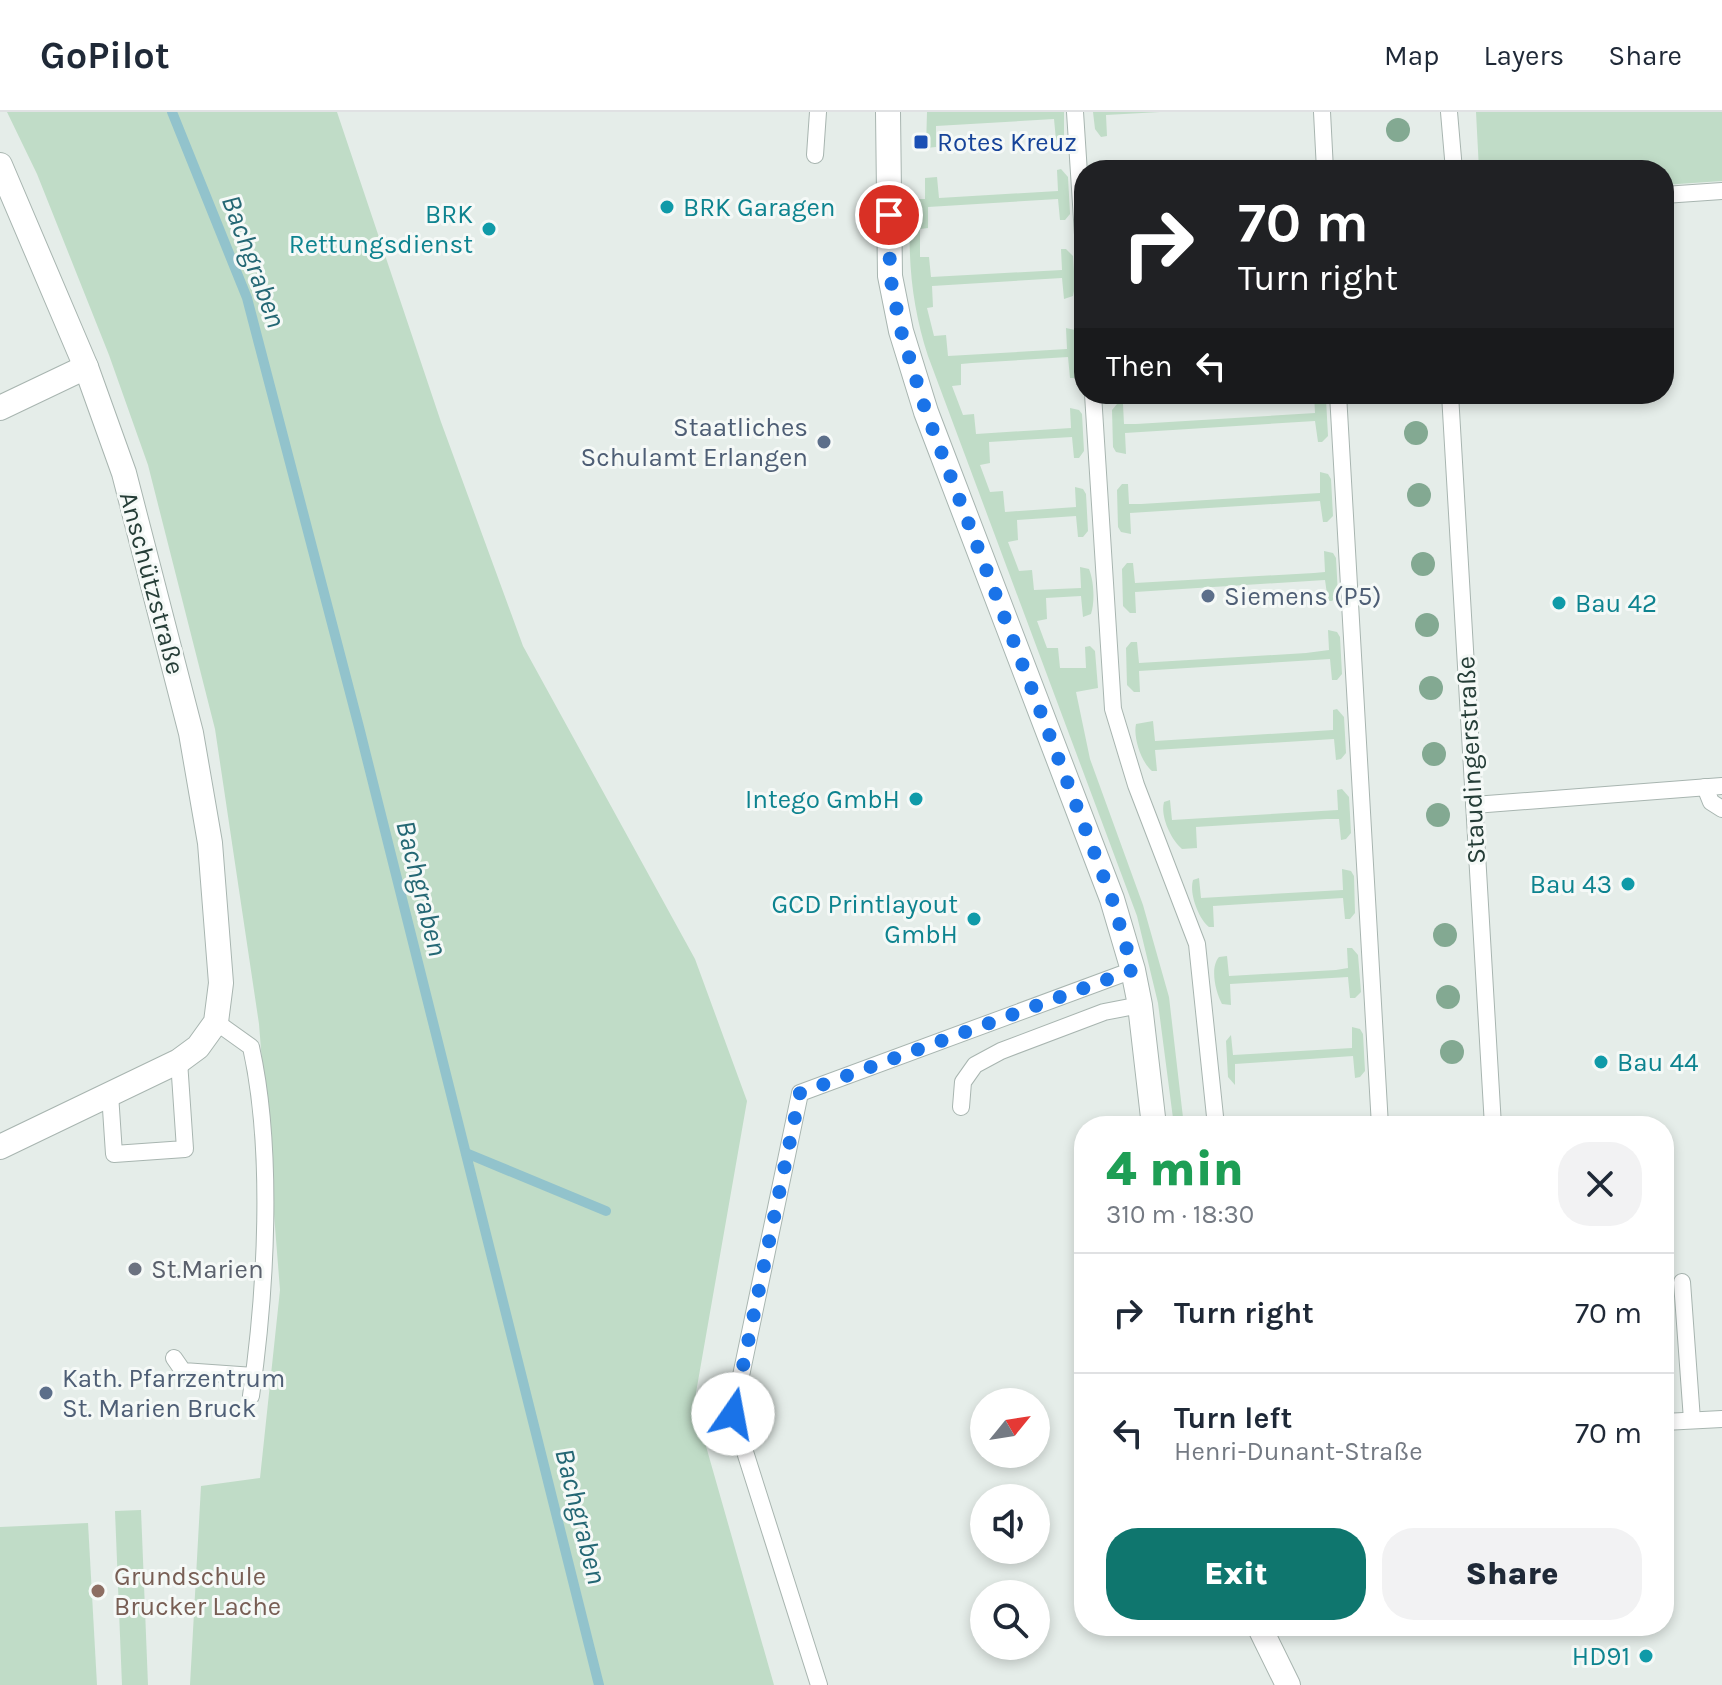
<!DOCTYPE html>
<meta charset="utf-8">
<style>
body{margin:0;font-family:Karla,sans-serif;background:#f2f2f3;color:#1f2937;height:100vh;display:flex;flex-direction:column;font-size:30px;white-space:nowrap}
*{box-sizing:border-box;margin:0}
p{font-size:26px;color:#747a83}
.icon{flex:none;width:44px;height:44px;fill:none;stroke:currentColor;stroke-width:2;stroke-linecap:round;stroke-linejoin:round}
.map{position:relative;flex:1;overflow:hidden}
.panel{position:absolute;left:1074px;top:1004px;width:600px;height:520px;display:flex;flex-direction:column;background:#fff;border-radius:32px;box-shadow:0 4px 12px #0003}
.panel>*{flex:none}
.guide{position:absolute;left:1074px;top:48px;width:600px;height:244px;border-radius:32px;box-shadow:0 4px 12px #0003;background:#202124;color:#fff;overflow:hidden}
.needle{width:52px;rotate:60deg}
.tools{position:absolute;left:970px;top:1276px;display:grid;gap:16px}
.tools a{display:grid;place-items:center;width:80px;height:80px;border-radius:50%;background:#fff;box-shadow:0 4px 12px #0003;font-size:40px}
.pin{position:absolute;display:grid;place-items:center;width:68px;height:68px;color:#fff;margin:-34px;border:4px solid #fff;border-radius:50%;box-shadow:0 2px 8px #0007}
.me{position:absolute;width:88px;margin:-44px;rotate:12deg;stroke-linejoin:round;filter:drop-shadow(0 0 6px #0008)}
.turn{display:flex;align-items:center;gap:28px;height:168px;padding:0 32px;font-size:36px}
.turn .icon{width:104px;height:104px;stroke-width:2.5}
.turn b{display:block;font-size:56px;line-height:68px}
.then{display:flex;align-items:center;height:76px;padding:0 32px;background:#0003;gap:16px;font-size:30px}
.round{display:grid;place-items:center;flex:none;width:84px;height:84px;border-radius:32px;background:#f2f2f3}
.head{display:flex;align-items:center;justify-content:space-between;height:136px;padding:0 32px}
h1{font-size:48px;font-weight:800;line-height:60px;color:#1e9e55}
.action{display:flex;gap:16px;margin-top:auto;padding:16px 32px}
.action a{flex:1;height:92px;border-radius:32px;background:#0f766e;color:#fff;font-size:32px;font-weight:800;line-height:92px;text-align:center}
.action a+a{background:#f2f2f3;color:#1f2937}
ul{padding:0;list-style:none}
li{display:flex;align-items:center;gap:24px;height:120px;padding:0 32px;border-top:2px solid #e0e1e3}
li div{flex:1}
li b{display:block;font-size:30px}
li em{font-style:normal}
header{display:flex;align-items:center;gap:48px;box-sizing:border-box;height:112px;padding:0 40px;background:#fff;border-bottom:2px solid #e0e1e3}
header strong{font-size:38px}
nav{display:flex;gap:44px;margin-inline-start:auto;font-size:28px}
.map>svg:first-child{display:block}
.green{fill:#c0dcc7}
.lines{fill:none;stroke-linecap:round;stroke-linejoin:round}
.stream{stroke:#92c3cc;stroke-width:10}
.service-casing{stroke:#a8b5b0;stroke-width:18}
.minor-casing{stroke:#a8b5b0;stroke-width:26}
.service{stroke:#fff;stroke-width:16}
.minor{stroke:#fff;stroke-width:24}
.tree{fill:#83a992}
.route{stroke:#1a73e8;stroke-width:14;stroke-dasharray:0 25.2}
.transit-dot{fill:#1a4fb4;stroke:#f5f9f7;stroke-width:3}
.culture-dot{fill:#0f9aa8;stroke:#f5f9f7;stroke-width:3}
.service-dot{fill:#5c6f8a;stroke:#f5f9f7;stroke-width:3}
.worship-dot{fill:#6b7280;stroke:#f5f9f7;stroke-width:3}
.education-dot{fill:#8d6e63;stroke:#f5f9f7;stroke-width:3}
.labels{text-anchor:middle;dominant-baseline:central;stroke-width:6;stroke-linejoin:round;paint-order:stroke}
.transit-label{font-size:26px;fill:#164399;stroke:#f5f9f7;text-anchor:start}
.culture-label{font-size:26px;fill:#0d838f;stroke:#f5f9f7;text-anchor:end}
.service-label{font-size:26px;fill:#4e5e75;stroke:#f5f9f7;text-anchor:start}
.street-label{font-size:26px;fill:#253d37;stroke:#f5f9f7}
.worship-label{font-size:26px;fill:#5b616d;stroke:#f5f9f7;text-anchor:start}
.education-label{font-size:26px;fill:#785e54;stroke:#f5f9f7;text-anchor:start}
.water-label{font-size:28px;font-style:italic;fill:#246774;stroke:#f5f9f7}
</style>
<header>
<strong>GoPilot</strong>
<nav><a>Map</a><a>Layers</a><a>Share</a></nav>
</header>
<div class="map">
<svg width="1722" height="1573" viewBox="0 0 1722 1573">
<rect width="100%" height="100%" fill="#e5ede9"/>
<g class="green">
<path d="M7,0H337L441,310L523,534L695,847L747,989L694,1292L774,1573H190L201,1374L260,1366L280,1178L259,912L215,617L148,353L109,243L37,62Z"/>
<path d="M927,0H1064V25L1056,28L1054,7L936,14V35L926,36Z"/>
<path d="M1093,0H1160L1106,3L1107,24L1101,25L1095,17Z"/>
<path d="M1476,0H1722V69L1664,73V58H1479Z"/>
<path d="M1061,57L1068,65L1070,102L1065,108H1060L1058,87L928,95V116L920,117V145H929L931,165L1062,158L1061,137H1066L1073,144L1075,174L1073,184L1064,187L1062,166L932,174L933,195L927,196L934,224L946,223L948,244L1067,237L1066,216L1075,218L1078,223L1079,260L1074,266H1070L1068,245L972,251L961,252V273L952,274L963,303L974,302L976,322L1071,316L1070,296L1079,298L1082,302L1084,339L1079,346H1074L1072,325L989,330L990,351L980,353L990,380L1003,379L1005,400L1076,395L1075,375L1083,377L1086,382L1088,419L1083,425H1078L1076,404L1017,408L1018,428L1008,430L1019,459L1032,458L1034,478L1081,476L1080,455L1089,457C1094,469 1095,490 1091,502L1083,505L1081,484L1046,486L1047,507L1037,509L1047,536H1058L1060,556H1086L1085,535L1090,534L1095,539L1098,576L1076,580L1090,647L1143,793L1169,885L1184,1014H1174L1158,891L1137,804L928,244C911,192 907,142 911,87H925V66L937,65L939,86L1058,79L1057,58Z"/>
<path d="M1314,282H1323L1326,287L1328,324L1322,330H1318L1315,309L1125,321L1126,342L1116,340L1113,335L1112,298L1117,292H1123L1124,312H1136L1315,301Z"/>
<path d="M1320,360L1328,362L1331,367L1333,404L1327,410H1323L1320,389L1130,401L1131,422L1121,420L1118,415L1117,378L1122,372H1128L1129,392H1141L1320,381Z"/>
<path d="M1324,439L1333,441L1336,446L1338,483L1332,489H1328L1325,468L1135,480L1136,501H1130L1123,494L1122,457L1127,451H1133L1135,471L1314,461L1325,460Z"/>
<path d="M1328,518L1337,520L1340,525L1342,562L1337,568H1332L1330,547L1139,559L1140,580H1134L1127,573L1126,536L1131,530H1137L1139,551L1306,541L1329,538Z"/>
<path d="M1337,597L1344,605L1346,641L1341,647L1336,648L1334,627L1155,638L1157,659H1152C1141,650 1133,625 1136,612L1153,609L1155,629L1333,618V598Z"/>
<path d="M1342,677L1349,685L1351,721L1346,727L1341,728L1339,707H1327L1196,715L1197,736L1182,737C1171,728 1160,704 1164,690L1170,688L1172,708L1338,698L1337,678Z"/>
<path d="M1342,757L1351,759L1354,764L1355,801L1350,807H1345L1343,786L1213,794L1214,815H1209C1198,806 1189,781 1193,768L1199,766L1201,786L1343,778Z"/>
<path d="M1347,836H1352L1358,843L1361,880L1355,886H1350L1348,865L1230,872L1231,893L1222,892C1215,879 1210,855 1219,845L1227,844L1229,864L1336,858L1348,856Z"/>
<path d="M1352,915L1360,917L1363,922L1365,959L1360,965L1355,966L1353,944L1235,952V973L1228,965L1226,929L1231,923L1233,943L1352,936Z"/>
<path d="M141,1398L148,1573H122L115,1399Z"/>
<path d="M88,1411L97,1573H0V1415Z"/>
</g>
<g class="lines">
<g class="stream">
<path d="M172,0L247,186L359,615L599,1573"/>
<path d="M466,1041L606,1099"/>
</g>
<g class="service-casing">
<g id="service">
<path d="M1075,0L1084,138"/>
<path d="M1322,0L1325,58"/>
<path d="M1449,0L1454,58"/>
<path d="M815,43L818,0"/>
<path d="M1664,83L1722,79"/>
<path d="M1093,282L1113,597L1136,673L1197,832L1216,1014"/>
<path d="M1338,282L1380,1014"/>
<path d="M1450,282L1493,1014"/>
<path d="M1705,675L1711,690L1722,697"/>
<path d="M1474,693L1722,674"/>
<path d="M216,910L251,935C274,1039 266,1179 251,1284"/>
<path d="M110,982L114,1042L185,1037L179,949"/>
<path d="M961,995L963,970L975,953L1001,939L1104,900L1140,893"/>
<path d="M1682,1170L1692,1308"/>
<path d="M174,1246L183,1259L254,1264"/>
<path d="M1664,1310L1722,1307"/>
<path d="M819,1573L733,1302L800,981L1133,858"/>
</g>
</g>
<g class="minor-casing">
<g id="minor">
<path d="M888,0L890,164L901,219L926,300L1112,787L1133,858L1140,893L1154,1014"/>
<path d="M0,53L86,255L124,361L191,621L210,731L221,871L216,910L198,935L179,949L0,1035"/>
<path d="M0,296L86,255"/>
<path d="M1259,1514L1288,1573"/>
</g>
</g>
<use href="#service" class="service"/>
<use href="#minor" class="minor"/>
</g>
<g class="tree">
<circle cx="1398" cy="18" r="12"/>
<circle cx="1416" cy="321" r="12"/>
<circle cx="1419" cy="383" r="12"/>
<circle cx="1423" cy="452" r="12"/>
<circle cx="1427" cy="513" r="12"/>
<circle cx="1431" cy="576" r="12"/>
<circle cx="1434" cy="642" r="12"/>
<circle cx="1438" cy="703" r="12"/>
<circle cx="1445" cy="823" r="12"/>
<circle cx="1448" cy="885" r="12"/>
<circle cx="1452" cy="940" r="12"/>
</g>
<g class="lines">
<path class="route" d="M733,1302L800,981L1133,858L1112,787L926,300L901,219L890,164L889,103"/>
</g>
<rect class="transit-dot" x="913" y="22" width="16" height="16" rx="4"/>
<g class="culture-dot">
<circle cx="667" cy="95" r="8"/>
<circle cx="489" cy="117" r="8"/>
<circle cx="1559" cy="491" r="8"/>
<circle cx="916" cy="687" r="8"/>
<circle cx="1628" cy="772" r="8"/>
<circle cx="974" cy="807" r="8"/>
<circle cx="1601" cy="950" r="8"/>
<circle cx="1646" cy="1544" r="8"/>
</g>
<g class="service-dot">
<circle cx="824" cy="330" r="8"/>
<circle cx="1208" cy="484" r="8"/>
<circle cx="46" cy="1281" r="8"/>
</g>
<circle class="worship-dot" cx="135" cy="1157" r="8"/>
<circle class="education-dot" cx="98" cy="1479" r="8"/>
<g class="labels">
<g class="transit-label">
<text x="937" y="30">Rotes Kreuz</text>
</g>
<g class="culture-label">
<text x="683" y="95" text-anchor="start">BRK Garagen</text>
<text x="473" y="102">BRK<tspan x="473" dy="30">Rettungsdienst</tspan></text>
<text x="1575" y="491" text-anchor="start">Bau 42</text>
<text x="900" y="687">Intego GmbH</text>
<text x="1612" y="772">Bau 43</text>
<text x="958" y="792">GCD Printlayout<tspan x="958" dy="30">GmbH</tspan></text>
<text x="1617" y="950" text-anchor="start">Bau 44</text>
<text x="1630" y="1544">HD91</text>
</g>
<g class="service-label">
<text x="808" y="315" text-anchor="end">Staatliches<tspan x="808" dy="30">Schulamt Erlangen</tspan></text>
<text x="1224" y="484">Siemens (P5)</text>
<text x="62" y="1266">Kath. Pfarrzentrum<tspan x="62" dy="30">St. Marien Bruck</tspan></text>
</g>
<g class="street-label">
<text transform="translate(152 471) rotate(75)">Anschützstraße</text>
<text transform="translate(1471 648) rotate(-93)">Staudingerstraße</text>
</g>
<g class="worship-label">
<text x="151" y="1157">St.Marien</text>
</g>
<g class="education-label">
<text x="114" y="1464">Grundschule<tspan x="114" dy="30">Brucker Lache</tspan></text>
</g>
<g class="water-label">
<text transform="translate(254 149) rotate(70)">Bachgraben</text>
<text transform="translate(422 776) rotate(76)">Bachgraben</text>
<text transform="translate(581 1404) rotate(76)">Bachgraben</text>
</g>
</g>
</svg>
<div class="tools">
<a><svg class="needle" viewBox="-14 -14 28 28"><path d="M0-13l5 13h-10z" fill="#e53935"/><path d="M0 13l5-13h-10z" fill="#747a83"/></svg></a>
<a><svg class="icon" aria-label="sound" viewBox="0 0 24 24"><path d="M4 9h4l5-4v14l-5-4H4zM17 9q2 3 0 6"/></svg></a>
<a><svg class="icon" aria-label="search" viewBox="0 0 24 24"><circle cx="10" cy="10" r="6"/><path d="M15 15l6 6"/></svg></a>
</div>
<div class="pin" style="left:889px;top:103px;background:#d93025"><svg class="icon" aria-label="arrive" viewBox="0 0 24 24"><path d="M6 21V4h12l-3 4 3 4H6"/></svg></div>
<svg class="me" style="left:733px;top:1302px" viewBox="-20 -20 40 40"><circle r="19" fill="#fff"/><path d="M0-13L10 11 0 6-10 11z" fill="#1a73e8"/></svg>
<div class="guide">
<div class="turn"><svg class="icon" aria-label="right" viewBox="0 0 24 24"><path d="M7 20v-9h11M14 6l5 5-5 5"/></svg><div><b>70 m</b>Turn right</div></div>
<div class="then">Then<svg class="icon" aria-label="left" viewBox="0 0 24 24"><path d="M17 20v-9H6M10 6l-5 5 5 5"/></svg></div>
</div>
<section class="panel">
<div class="head"><div><h1>4 min</h1><p>310 m · 18:30</p></div><a class="round"><svg class="icon" aria-label="close" viewBox="0 0 24 24"><path d="M6 6l12 12M18 6L6 18"/></svg></a></div>
<ul>
<li><svg class="icon" aria-label="right" viewBox="0 0 24 24"><path d="M7 20v-9h11M14 6l5 5-5 5"/></svg><div><b>Turn right</b></div><em>70 m</em></li>
<li><svg class="icon" aria-label="left" viewBox="0 0 24 24"><path d="M17 20v-9H6M10 6l-5 5 5 5"/></svg><div><b>Turn left</b><p>Henri-Dunant-Straße</p></div><em>70 m</em></li>
</ul>
<div class="action"><a>Exit</a><a>Share</a></div>
</section>
</div>
